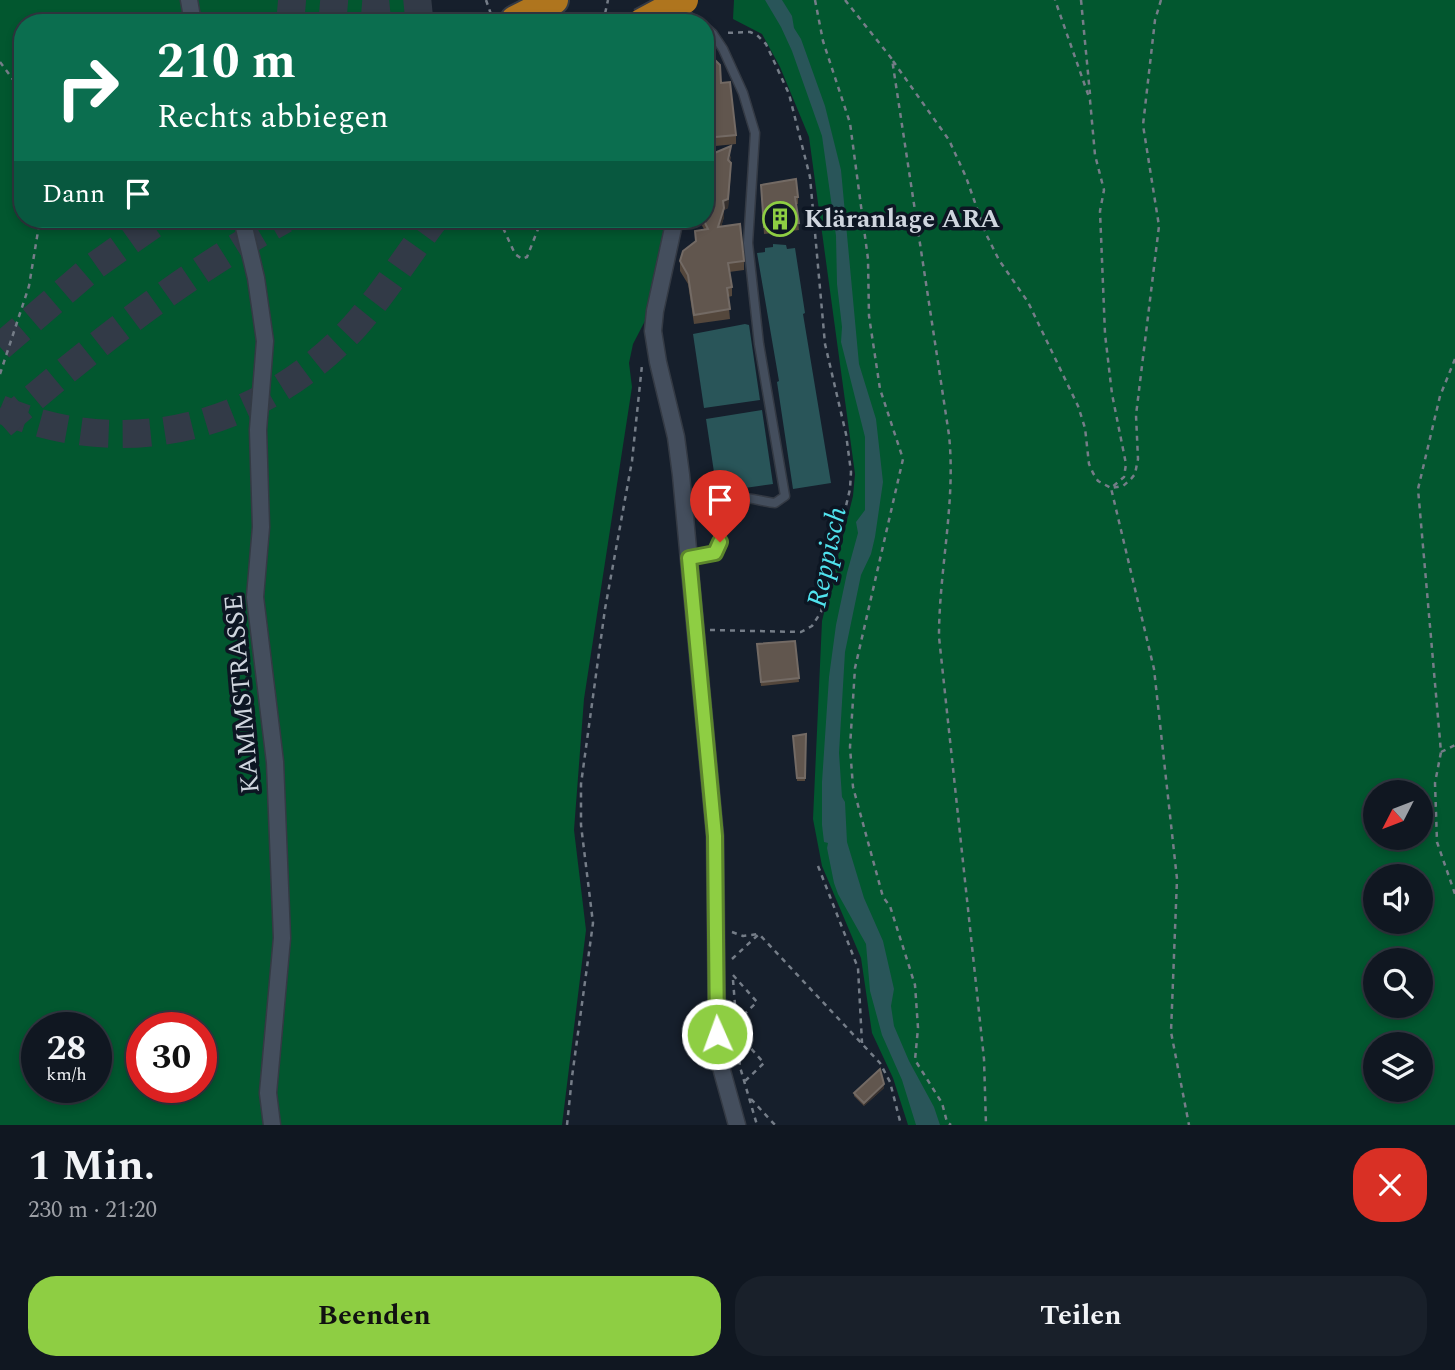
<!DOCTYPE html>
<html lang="de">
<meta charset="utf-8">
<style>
body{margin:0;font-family:Spectral,serif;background:#19202a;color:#f1f3f6;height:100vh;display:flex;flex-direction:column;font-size:26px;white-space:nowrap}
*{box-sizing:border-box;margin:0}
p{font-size:23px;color:#9c9fa5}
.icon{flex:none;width:38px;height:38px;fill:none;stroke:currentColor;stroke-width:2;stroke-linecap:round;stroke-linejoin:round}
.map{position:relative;height:1125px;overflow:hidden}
.details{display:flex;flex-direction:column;background:#101721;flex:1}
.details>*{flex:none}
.guide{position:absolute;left:14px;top:14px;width:700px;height:214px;border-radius:28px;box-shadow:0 4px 10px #0003,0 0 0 2px #30363f;background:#0b6e4f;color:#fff;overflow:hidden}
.needle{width:46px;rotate:228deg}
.fabs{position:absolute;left:1363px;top:780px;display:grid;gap:14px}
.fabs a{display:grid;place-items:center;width:70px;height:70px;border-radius:50%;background:#101721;box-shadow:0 4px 10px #0003,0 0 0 2px #30363f;font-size:35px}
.speed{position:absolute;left:21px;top:1012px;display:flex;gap:14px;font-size:35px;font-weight:700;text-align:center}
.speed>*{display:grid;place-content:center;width:91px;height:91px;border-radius:50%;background:#101721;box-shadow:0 4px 10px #0003,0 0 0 2px #30363f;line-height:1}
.speed small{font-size:18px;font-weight:400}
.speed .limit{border:10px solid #d22;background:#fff;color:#111}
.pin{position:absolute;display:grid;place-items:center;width:60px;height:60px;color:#fff;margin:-72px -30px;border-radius:50% 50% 50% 0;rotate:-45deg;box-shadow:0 0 7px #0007}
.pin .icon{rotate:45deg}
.me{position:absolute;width:77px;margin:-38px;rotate:358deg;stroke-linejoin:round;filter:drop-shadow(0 0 5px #0008)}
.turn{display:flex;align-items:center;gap:24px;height:147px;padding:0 28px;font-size:32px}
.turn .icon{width:91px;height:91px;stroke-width:2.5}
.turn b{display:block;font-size:49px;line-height:60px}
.then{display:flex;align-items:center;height:66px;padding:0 28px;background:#0003;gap:14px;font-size:26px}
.round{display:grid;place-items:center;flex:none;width:74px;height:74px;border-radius:28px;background:#19202a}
.summary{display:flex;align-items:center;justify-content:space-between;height:119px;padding:0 28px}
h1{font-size:42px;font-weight:700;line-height:52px}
.button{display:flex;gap:14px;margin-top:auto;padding:14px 28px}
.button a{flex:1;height:80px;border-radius:28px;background:#8ece43;color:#111;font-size:28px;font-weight:700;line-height:80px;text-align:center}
.button a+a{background:#19202a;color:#f1f3f6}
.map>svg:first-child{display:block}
.forest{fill:#02572f;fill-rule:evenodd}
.water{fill:#295559}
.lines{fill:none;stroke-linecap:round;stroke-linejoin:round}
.highway-tunnel{stroke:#323a47;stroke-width:28;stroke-dasharray:28 14;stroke-linecap:butt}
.lane-casing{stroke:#343a44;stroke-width:11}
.street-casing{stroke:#343a44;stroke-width:19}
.highway-casing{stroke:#343a44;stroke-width:32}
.path{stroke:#757d88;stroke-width:2.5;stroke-dasharray:5 5;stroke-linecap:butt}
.lane{stroke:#444e5d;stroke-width:8}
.street{stroke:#444e5d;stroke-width:16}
.highway{stroke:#af751e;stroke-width:28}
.highway-bridge-casing{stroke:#343a44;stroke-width:32;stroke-linecap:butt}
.highway-bridge{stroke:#af751e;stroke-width:28}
.wall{fill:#54473c}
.shaded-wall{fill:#36302e}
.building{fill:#61564e;stroke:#736a64;stroke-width:2}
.route-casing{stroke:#5c862c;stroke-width:18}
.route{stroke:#8ece43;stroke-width:12}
.labels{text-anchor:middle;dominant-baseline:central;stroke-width:7;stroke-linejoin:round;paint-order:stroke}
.poi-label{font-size:26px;font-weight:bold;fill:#cfd5de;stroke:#0d1623;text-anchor:start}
.street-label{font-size:26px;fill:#cfd5de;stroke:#0d1623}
.water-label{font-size:28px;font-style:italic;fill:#50e3ee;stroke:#0d1623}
</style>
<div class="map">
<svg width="1455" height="1125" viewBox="0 0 1455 1125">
<rect width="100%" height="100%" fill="#161f2c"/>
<g class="forest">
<path d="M0,0H422L427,23H23V219H667L647,317L633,344L629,363L632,387L584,699L574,830L586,930L562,1125H0ZM37,1027H96V1087H37ZM142,1027H201V1087H142Z"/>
<path d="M734,0H1455V1125H908L893,1078L872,1033L861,958L822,866L813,819L822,621L853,496L855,474L809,137L780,67L762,34L733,19ZM1376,793H1421V838H1376ZM1376,877H1421V922H1376ZM1376,961H1421V1006H1376ZM1376,1045H1421V1090H1376Z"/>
</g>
<g class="water">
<path d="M765,0H782L792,16L794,28L801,39L825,106L841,170L859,364L876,419L883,482L875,537L871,554L861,575L845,652L839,753L842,797L845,802L847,842L864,898L883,941L894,989L891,1006L894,1026L909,1061L934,1107L940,1125H916L902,1080L882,1035L870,991L866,944L838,894L834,883L827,848L828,843L824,842L822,825V782L829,677L836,625L847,573L858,533L856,522L865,510V437L841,342L842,327L837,284L836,236L822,136L792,51L781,27Z"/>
<path d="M773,244L786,245L787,249L795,248L805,313L803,314L831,483L793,489L777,382L779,381L757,253L765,252V248L773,247Z"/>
<path d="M745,324L749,325L760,400L704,408L693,334Z"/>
<path d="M762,410L773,484L717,492L706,419Z"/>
</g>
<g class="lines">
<g class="highway-tunnel">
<path d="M278,0L363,7L433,0"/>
<path d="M0,347L93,267L161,219"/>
<path d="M0,409C127,463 263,427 355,326C384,293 408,254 435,219"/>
<path d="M2,425C90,348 182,276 285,219"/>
</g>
<g class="lane-casing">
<g id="lane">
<path d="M680,10L698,23"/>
<path d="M689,558L708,556L718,549C721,538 716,527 716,515C716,485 759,502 775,503L785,496L759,344L748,243L755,133L743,93L723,49L713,34L705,27"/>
</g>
</g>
<g class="street-casing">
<g id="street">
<path d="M189,0L193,23"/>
<path d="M242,219L256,278L265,341L258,430L261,527L255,597L275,762L282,938L268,1093L272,1125"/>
<path d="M675,219L655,311L653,331L658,362L676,437L681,475L715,836L717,1034L722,1071L737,1125"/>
</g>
</g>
<g class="highway-casing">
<path id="highway" d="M515,20L554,0"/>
</g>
<g class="path">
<path d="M486,0L493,20"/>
<path d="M815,0L823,41L850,123L868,259L869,316L880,389L903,459L855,668L850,747L853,787L883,897L890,906L915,985L918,1028L915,1060L942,1103L947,1122L951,1125"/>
<path d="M845,0L892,59L949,435C956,503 939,569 939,637L984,1059L986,1125"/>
<path d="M1081,0L1090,94"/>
<path d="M1161,0L1155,20L1143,125L1159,226L1136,415L1138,459L1135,474L1131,479L1123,486L1111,488L1154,669L1177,879L1171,1032L1189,1125"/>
<path d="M603,23L608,0"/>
<path d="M893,61L949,140L966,177L986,234L999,260L1028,302L1078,406L1085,428L1089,464L1093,473L1098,481L1111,488L1124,477L1126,464L1112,394L1105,334L1100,211L1104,190L1095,155L1090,100L1055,0"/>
<path d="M0,62L23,93"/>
<path d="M499,219L515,254L522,259L527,257L542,219"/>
<path d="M1455,359L1440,396L1418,489L1441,752L1435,783L1437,842L1455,894"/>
<path d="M0,374L29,286L40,219"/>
<path d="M710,630L801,632L812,626L821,612L850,489L851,472L846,434L825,344L810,177L789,94L766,44L757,35L750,32L724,33"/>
<path d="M1441,752L1455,745"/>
<path d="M818,866L858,968L862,1043"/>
<path d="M732,932L743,936L759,934"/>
<path d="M732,959L759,934L880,1063L890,1082L901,1125"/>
<path d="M733,975L757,1002L735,1023"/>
<path d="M733,980L740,1067L757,1125"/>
<path d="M738,1034L764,1063L744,1082"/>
<path d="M751,1099L775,1125"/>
<path d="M567,1125L572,1077L593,923L581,825V784L605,609L632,461L642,365"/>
</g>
<use href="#lane" class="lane"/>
<use href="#street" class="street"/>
<use href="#highway" class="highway"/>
<g class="highway-bridge-casing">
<path id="highway-bridge" d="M641,23L684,0"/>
</g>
<use href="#highway-bridge" class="highway-bridge"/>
</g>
<g class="wall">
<path d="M705,33L711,48L708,53L721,83L736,135V144L705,147Z"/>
<path d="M731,155L730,162L731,172L728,208L724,210V217L721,227L744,261V270L729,272L732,287V296L728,297L730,319L694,324L688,284L680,271V261L695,242V231L704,229L698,219H705Z"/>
<path d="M761,185L798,197V204H796L799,230L764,234Z"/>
<path d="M795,641L799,682L761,686L757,644Z"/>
<path d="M806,735L805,781H797L793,736Z"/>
<path d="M884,1088L864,1106L854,1096V1093Z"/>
</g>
<g class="shaded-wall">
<path d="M711,41V48L705,57V50Z"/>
<path d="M731,163L728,208L724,210V217L718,236V227Z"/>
<path d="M884,1084V1088L864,1106V1103Z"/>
</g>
<g class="building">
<path d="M705,33H707L711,41L705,50Z"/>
<path d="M706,51L720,65L721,83L730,82L736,135L705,138Z"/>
<path d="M731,146L728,160L731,163L728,199L723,201L724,208L718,227L740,224L744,261L728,263L732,287L727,288L730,309L694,315L688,275L680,261L683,251L696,241L695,231L708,229L703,219H705V157Z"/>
<path d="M796,179L798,197H795L799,223L764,227L761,185Z"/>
<path d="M795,641L799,678L761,682L757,644Z"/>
<path d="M806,734L805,778H797L793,736Z"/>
<path d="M880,1069L884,1084L864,1103L854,1093Z"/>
</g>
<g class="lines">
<g class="route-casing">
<path id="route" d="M717,1034L715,836L689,558L715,553L720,542"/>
</g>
<use href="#route" class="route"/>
</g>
<defs>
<g id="building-ring" transform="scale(1.75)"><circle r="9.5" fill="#0d1623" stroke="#8ece43" stroke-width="1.5"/><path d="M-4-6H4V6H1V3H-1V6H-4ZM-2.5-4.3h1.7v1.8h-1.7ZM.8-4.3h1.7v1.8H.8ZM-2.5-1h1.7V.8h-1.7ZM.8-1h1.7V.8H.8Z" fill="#8ece43"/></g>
</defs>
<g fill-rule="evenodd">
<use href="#building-ring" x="780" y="219"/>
</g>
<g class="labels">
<g class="poi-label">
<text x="804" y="219">Kläranlage ARA</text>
</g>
<g class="street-label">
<text transform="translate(242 694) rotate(-95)">KAMMSTRASSE</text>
</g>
<g class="water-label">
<text transform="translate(827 557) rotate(-78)">Reppisch</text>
</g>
</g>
</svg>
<div class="fabs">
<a><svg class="needle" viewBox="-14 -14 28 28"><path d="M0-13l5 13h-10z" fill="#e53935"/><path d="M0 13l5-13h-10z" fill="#9c9fa5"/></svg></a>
<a><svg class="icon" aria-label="sound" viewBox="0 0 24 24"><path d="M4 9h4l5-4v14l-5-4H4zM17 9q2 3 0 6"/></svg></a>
<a><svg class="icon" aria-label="search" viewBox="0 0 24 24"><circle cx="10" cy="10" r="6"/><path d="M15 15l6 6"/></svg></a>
<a><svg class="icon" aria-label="layers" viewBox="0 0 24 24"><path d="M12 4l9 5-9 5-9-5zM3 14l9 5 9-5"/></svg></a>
</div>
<div class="speed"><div>28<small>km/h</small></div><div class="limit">30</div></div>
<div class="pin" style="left:720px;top:542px;background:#d93025"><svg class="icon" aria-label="arrive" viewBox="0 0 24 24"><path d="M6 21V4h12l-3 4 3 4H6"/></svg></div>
<svg class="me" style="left:717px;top:1034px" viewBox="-20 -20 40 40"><circle r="17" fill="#8ece43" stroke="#fff" stroke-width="3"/><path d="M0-11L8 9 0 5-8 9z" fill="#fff"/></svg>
<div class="guide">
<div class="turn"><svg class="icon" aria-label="right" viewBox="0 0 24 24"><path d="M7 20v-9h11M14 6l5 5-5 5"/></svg><div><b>210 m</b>Rechts abbiegen</div></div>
<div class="then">Dann<svg class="icon" aria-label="arrive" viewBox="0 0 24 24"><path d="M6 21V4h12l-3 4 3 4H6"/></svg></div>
</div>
</div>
<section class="details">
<div class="summary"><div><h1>1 Min.</h1><p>230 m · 21:20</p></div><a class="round" style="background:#d93025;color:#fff"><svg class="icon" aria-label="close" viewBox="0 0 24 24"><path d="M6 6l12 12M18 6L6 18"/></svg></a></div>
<div class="button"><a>Beenden</a><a>Teilen</a></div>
</section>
